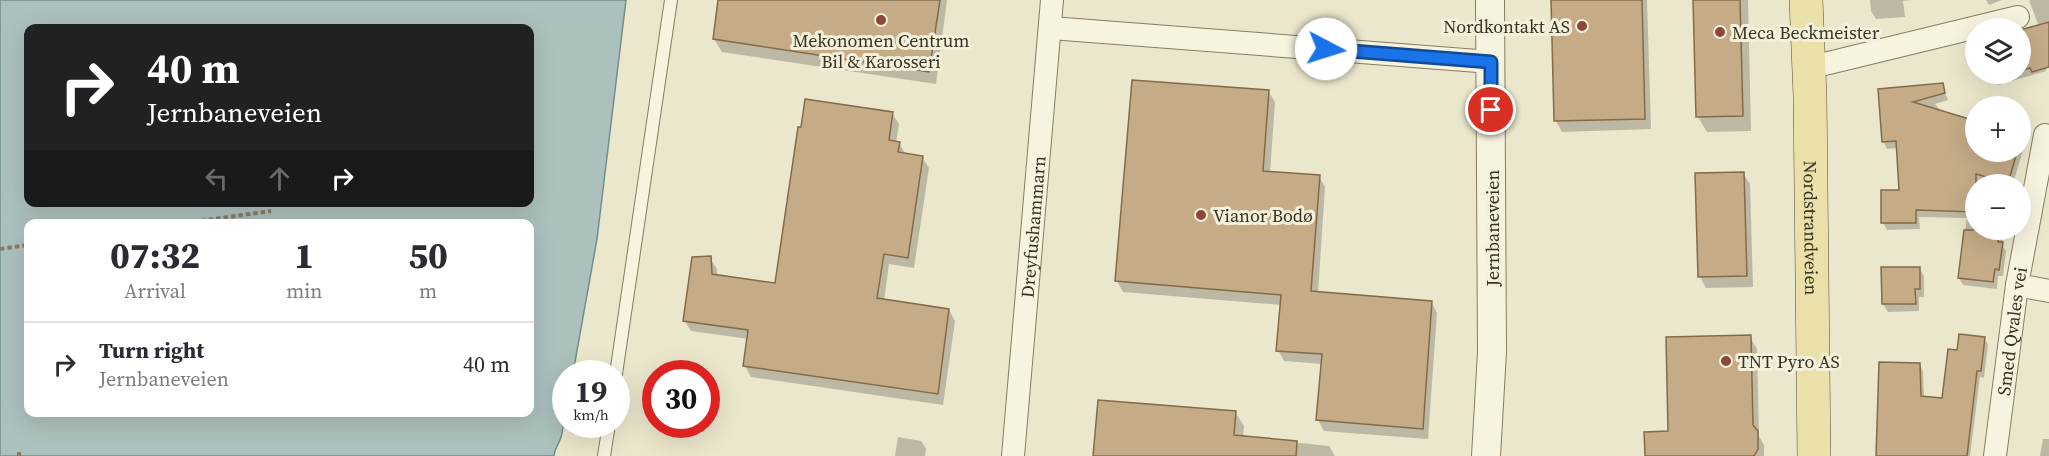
<!DOCTYPE html>
<meta charset="utf-8">
<style>
body{margin:0;font-family:"Source Serif 4",serif;background:#f2f2f3;color:#2b2b33;height:100vh;display:flex;flex-direction:column;font-size:22px;white-space:nowrap}
*{box-sizing:border-box;margin:0}
p{font-size:20px;color:#7c7c81}
.icon{flex:none;width:33px;height:33px;fill:none;stroke:currentColor;stroke-width:2;stroke-linecap:round;stroke-linejoin:round}
.map{position:relative;flex:1;overflow:hidden}
.panel{position:absolute;left:24px;top:219px;width:510px;height:198px;display:flex;flex-direction:column;background:#fff;border-radius:12px;box-shadow:0 6px 24px #0002}
.panel>*{flex:none}
.top-card{position:absolute;left:24px;top:24px;width:510px;height:183px;border-radius:12px;box-shadow:0 6px 24px #0002;background:#202124;color:#fff;overflow:hidden}
.tools{position:absolute;left:1965px;top:18px;display:grid;gap:12px}
.tools a{display:grid;place-items:center;width:66px;height:66px;border-radius:50%;background:#fff;box-shadow:0 6px 24px #0002;font-size:30px}
.speed{position:absolute;left:552px;top:360px;display:flex;gap:12px;font-size:30px;font-weight:700;text-align:center}
.speed>*{display:grid;place-content:center;width:78px;height:78px;border-radius:50%;background:#fff;box-shadow:0 6px 24px #0002;line-height:1}
.speed small{font-size:15px;font-weight:400}
.speed .limit{border:9px solid #d22;background:#fff;color:#111}
.pin{position:absolute;display:grid;place-items:center;width:51px;height:51px;color:#fff;margin:-26px;border:3px solid #fff;border-radius:50%;box-shadow:0 2px 6px #0007}
.me{position:absolute;width:66px;margin:-33px;rotate:95deg;stroke-linejoin:round;filter:drop-shadow(0 0 4px #0008)}
.turn{display:flex;align-items:center;gap:21px;height:126px;padding:0 24px;font-size:27px}
.turn .icon{width:78px;height:78px;stroke-width:2.5}
.turn b{display:block;font-size:42px;line-height:51px}
.lanes{display:flex;align-items:center;height:57px;padding:0 24px;background:#0003;justify-content:center;gap:30px;direction:ltr}
.lanes .off{opacity:.35}
.eta{display:flex;justify-content:space-evenly;align-items:center;height:102px;text-align:center}
.eta b{font-size:36px;font-weight:800;line-height:42px}
ul{padding:0;list-style:none}
li{display:flex;align-items:center;gap:18px;height:84px;padding:0 24px;border-top:2px solid #e1e1e2}
li div{flex:1}
li b{display:block;font-size:22px}
li em{font-style:normal}
.map>svg:first-child{display:block}
.water{fill:#acc0be;stroke:#738e8c;stroke-width:1.5;fill-rule:evenodd}
.shadow{fill:#0003}
.building{fill:#c5ac87;stroke:#836b4a;stroke-width:1.5}
.lines{fill:none;stroke-linecap:round;stroke-linejoin:round}
.service-casing{stroke:#877c62;stroke-width:14}
.minor-casing{stroke:#877c62;stroke-width:24}
.tertiary-casing{stroke:#877c62;stroke-width:30}
.primary-casing{stroke:#554a35;stroke-width:34}
.path{stroke:#877c62;stroke-width:4;stroke-dasharray:4.5 3;stroke-linecap:butt}
.service{stroke:#f6f3df;stroke-width:12}
.minor{stroke:#f6f3df;stroke-width:22}
.tertiary{stroke:#f6f3df;stroke-width:28}
.primary{stroke:#e9e0aa;stroke-width:33}
.route-casing{stroke:#114b97;stroke-width:15}
.route{stroke:#1a73e8;stroke-width:10}
.poi-dot{fill:#8f4738;stroke:#f3f0db;stroke-width:2}
.labels{text-anchor:middle;dominant-baseline:central;stroke-width:6;stroke-linejoin:round;paint-order:stroke}
.poi-label{font-size:18px;fill:#393223;stroke:#f3f0db;text-anchor:start}
.street-label{font-size:18px;fill:#393223;stroke:#f3f0db}
</style>
<div class="map">
<svg width="2049" height="456" viewBox="0 0 2049 456">
<rect width="100%" height="100%" fill="#ebe7cc"/>
<path class="water" d="M0,0H626L597,239L573,373L566,374C566,394 566,413 562,433C561,442 554,448 554,456H0ZM28,28H530V202H28ZM28,224H530V412H28Z"/>
<g class="shadow">
<path d="M720,0H947L936,84L722,52L714,39Z"/>
<path d="M1552,0H1647L1651,129L1562,132L1556,121Z"/>
<path d="M1694,0H1748L1751,131L1707,132L1698,117Z"/>
<path d="M1870,0H1911L1903,1L1905,17L1876,19L1871,11Z"/>
<path d="M1986,0H2002L1989,5Z"/>
<path d="M2029,0H2049V62L2046,71L1998,85L1993,74H2020V32L2038,24Z"/>
<path d="M1942,85L1948,100L1935,104L1976,152H2020V121L2025,122L2029,129L2013,184H1976V230H2004L2002,245L2006,251L2003,276H1998L1997,289L1963,285L1959,278L1967,218L1919,217L1920,229L1887,230L1883,223L1901,192L1898,148L1887,149L1883,141L1880,90Z"/>
<path d="M1268,91L1275,102L1270,173L1319,176L1325,187L1318,293L1431,302L1437,313L1428,439L1324,431L1318,420L1322,364L1284,361L1278,350L1281,305L1123,292L1117,281Z"/>
<path d="M892,113L899,124L896,143H899L906,155L922,157L929,168L914,268L889,264L884,301L949,310L955,321L943,405L751,377L745,366L749,339L691,331L684,320L710,258L717,269V277L776,285Z"/>
<path d="M1743,173L1750,184L1753,287L1706,288L1700,277L1697,175Z"/>
<path d="M1919,268L1924,276V297H1919V311L1888,312L1883,304Z"/>
<path d="M1750,337L1757,349L1759,436L1764,445V456H1647L1670,433Z"/>
<path d="M1984,338L1988,345L1984,378L1980,377L1970,456H1877L1920,365L1923,372L1924,398L1943,399L1958,351Z"/>
<path d="M1235,412L1244,426L1243,437L1329,446L1335,456H1095Z"/>
<path d="M898,437L921,441L926,449L925,456H895Z"/>
<path d="M2043,439H2049V456H2040Z"/>
</g>
<g class="building">
<path d="M718,0H940L929,72L713,39Z"/>
<path d="M1551,0H1642L1645,119L1554,121Z"/>
<path d="M1693,0H1740L1743,116L1696,117Z"/>
<path d="M2049,22V67L2032,72L2030,68L2020,71V30Z"/>
<path d="M1132,80L1269,90L1263,171L1320,175L1311,291L1432,301L1423,429L1316,420L1322,354L1276,351L1281,295L1115,281Z"/>
<path d="M1943,83L1945,93L1913,102L1976,121V152H2017L2008,183L1976,174V212L1916,210V223H1881V190H1899L1896,141L1882,142L1878,89Z"/>
<path d="M805,99L893,112L889,140L900,142L898,152L923,156L908,258L884,254L877,298L949,309L938,394L743,366L748,330L683,321L692,257L711,256L712,274L775,283L798,127H801Z"/>
<path d="M1744,172L1747,276L1698,277L1695,173Z"/>
<path d="M1964,230H2000L1998,242H2003L1999,270L1995,269L1993,282L1958,278Z"/>
<path d="M1881,267H1920V289H1915L1916,304H1882Z"/>
<path d="M1959,334L1985,337L1981,371H1977L1967,456H1876L1879,362L1920,363L1921,396L1942,398L1948,349L1957,350Z"/>
<path d="M1751,335L1753,425L1758,431V449L1754,456H1645L1644,432L1668,431L1666,337Z"/>
<path d="M1098,400L1236,411L1234,435L1297,441L1296,456H1093Z"/>
</g>
<g class="lines">
<g class="service-casing">
<g id="service">
<path d="M616,374L671,0"/>
<path d="M604,456L609,424"/>
</g>
</g>
<g class="minor-casing">
<g id="minor">
<path d="M1051,28L1491,62"/>
<path d="M1808,68L2018,17"/>
<path d="M2017,285L2049,291"/>
<path id="s1" d="M1013,456L1052,0"/>
<path id="s2" d="M1995,456L2017,285L2045,135"/>
</g>
</g>
<g class="tertiary-casing">
<path id="tertiary" d="M1486,456L1492,352L1490,0"/>
</g>
<g class="primary-casing">
<g id="primary">
<path id="s3" d="M1806,0L1810,96L1814,456"/>
</g>
</g>
<g class="path">
<path d="M179,224L271,211"/>
<path d="M0,249L28,245"/>
<path d="M19,456V452"/>
</g>
<use href="#service" class="service"/>
<use href="#minor" class="minor"/>
<use href="#tertiary" class="tertiary"/>
<use href="#primary" class="primary"/>
</g>
<g class="lines">
<g class="route-casing">
<path id="route" d="M1326,49L1491,62V110"/>
</g>
<use href="#route" class="route"/>
</g>
<g class="poi-dot">
<circle cx="881" cy="20" r="6"/>
<circle cx="1582" cy="26" r="6"/>
<circle cx="1720" cy="32" r="6"/>
<circle cx="1201" cy="215" r="6"/>
<circle cx="1726" cy="361" r="6"/>
</g>
<g class="labels">
<g class="poi-label">
<text x="1570" y="26" text-anchor="end">Nordkontakt AS</text>
<text x="1732" y="32">Meca Beckmeister</text>
<text x="881" y="40" text-anchor="middle">Mekonomen Centrum<tspan x="881" dy="21">Bil &amp; Karosseri</tspan></text>
<text x="1213" y="215">Vianor Bodø</text>
<text x="1738" y="361">TNT Pyro AS</text>
</g>
<g class="street-label">
<text stroke="none"><textPath href="#s1" startOffset="230">Dreyfushammarn</textPath></text>
<text transform="translate(1492 228) rotate(-90)">Jernbaneveien</text>
<text stroke="none"><textPath href="#s3" startOffset="228">Nordstrandveien</textPath></text>
<text stroke="none"><textPath href="#s2" startOffset="126">Smed Qvales vei</textPath></text>
</g>
</g>
</svg>
<div class="tools">
<a><svg class="icon" aria-label="layers" viewBox="0 0 24 24"><path d="M12 4l9 5-9 5-9-5zM3 14l9 5 9-5"/></svg></a>
<a>+</a>
<a>−</a>
</div>
<div class="speed"><div>19<small>km/h</small></div><div class="limit">30</div></div>
<div class="pin" style="left:1491px;top:110px;background:#d93025"><svg class="icon" aria-label="arrive" viewBox="0 0 24 24"><path d="M6 21V4h12l-3 4 3 4H6"/></svg></div>
<svg class="me" style="left:1326px;top:49px" viewBox="-20 -20 40 40"><circle r="19" fill="#fff"/><path d="M0-13L10 11 0 6-10 11z" fill="#1a73e8"/></svg>
<div class="top-card">
<div class="turn"><svg class="icon" aria-label="right" viewBox="0 0 24 24"><path d="M7 20v-9h11M14 6l5 5-5 5"/></svg><div><b>40 m</b>Jernbaneveien</div></div>
<div class="lanes"><svg class="icon off" aria-label="left" viewBox="0 0 24 24"><path d="M17 20v-9H6M10 6l-5 5 5 5"/></svg><svg class="icon off" aria-label="ahead" viewBox="0 0 24 24"><path d="M12 20V5M6 11l6-6 6 6"/></svg><svg class="icon" aria-label="right" viewBox="0 0 24 24"><path d="M7 20v-9h11M14 6l5 5-5 5"/></svg></div>
</div>
<section class="panel">
<div class="eta">
<div><b>07:32</b><p>Arrival</p></div>
<div><b>1</b><p>min</p></div>
<div><b>50</b><p>m</p></div>
</div>
<ul>
<li><svg class="icon" aria-label="right" viewBox="0 0 24 24"><path d="M7 20v-9h11M14 6l5 5-5 5"/></svg><div><b>Turn right</b><p>Jernbaneveien</p></div><em>40 m</em></li>
</ul>
</section>
</div>
